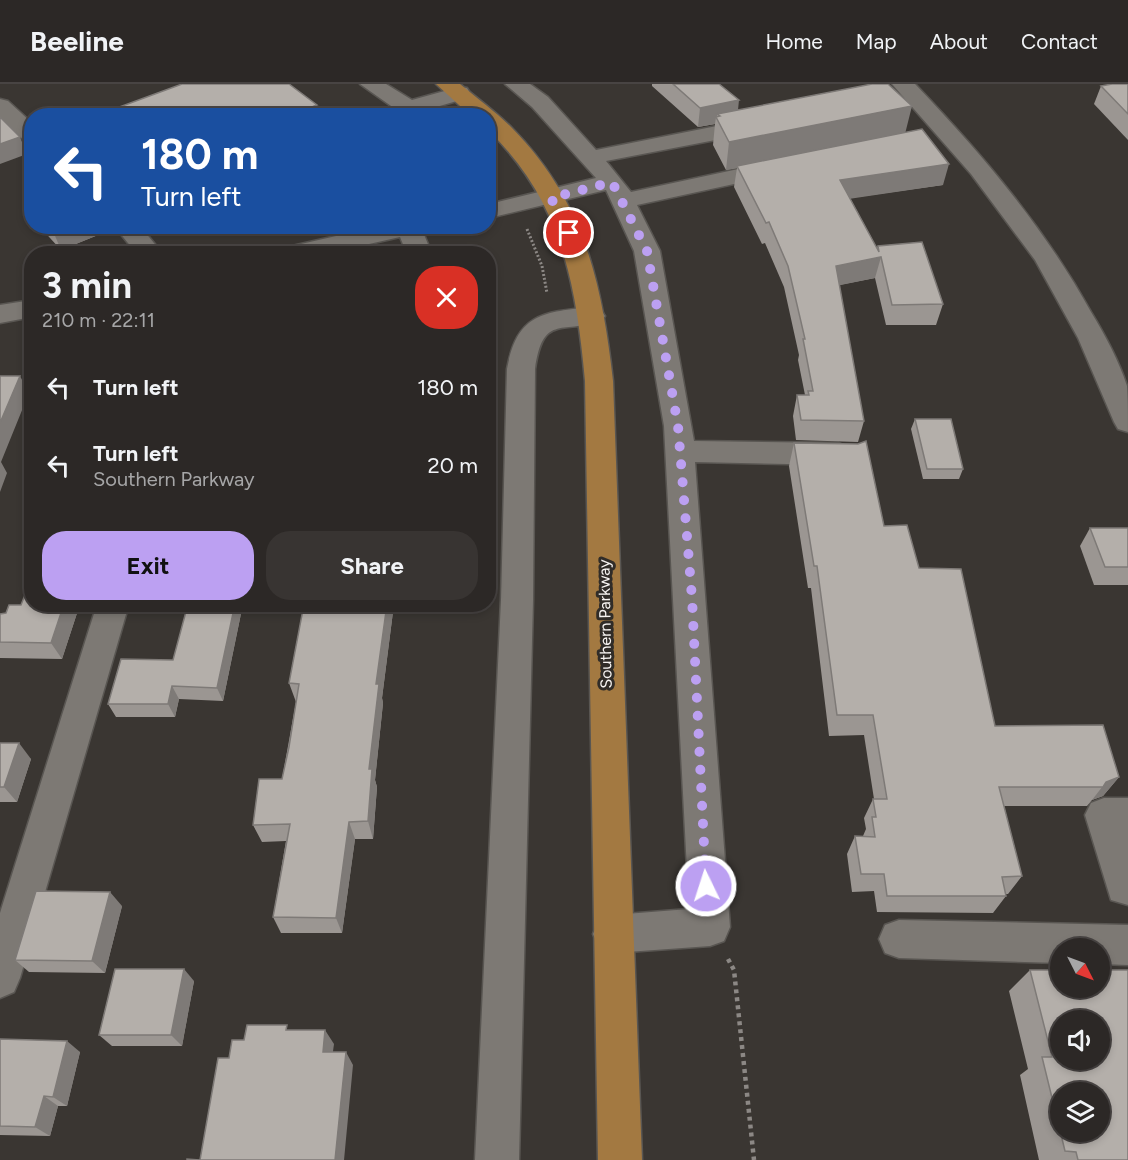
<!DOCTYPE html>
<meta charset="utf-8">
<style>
body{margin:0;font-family:Figtree,sans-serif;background:#383432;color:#f1f3f6;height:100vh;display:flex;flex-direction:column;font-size:22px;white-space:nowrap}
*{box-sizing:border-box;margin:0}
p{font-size:20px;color:#a6a6a7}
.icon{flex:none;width:33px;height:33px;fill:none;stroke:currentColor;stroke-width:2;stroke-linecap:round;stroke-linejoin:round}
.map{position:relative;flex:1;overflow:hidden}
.side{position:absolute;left:24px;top:162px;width:472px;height:366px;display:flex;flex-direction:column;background:#2c2826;border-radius:24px;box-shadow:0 3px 9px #0003,0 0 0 2px #484443}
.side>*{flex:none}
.guide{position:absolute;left:24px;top:24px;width:472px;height:126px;border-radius:24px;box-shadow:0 3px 9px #0003,0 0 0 2px #484443;background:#1a4fa0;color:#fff;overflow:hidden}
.needle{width:39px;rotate:132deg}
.fabs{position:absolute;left:1050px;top:854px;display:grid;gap:12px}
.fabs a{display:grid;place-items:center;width:60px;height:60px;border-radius:50%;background:#2c2826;box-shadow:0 3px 9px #0003,0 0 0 2px #484443;font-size:30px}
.pin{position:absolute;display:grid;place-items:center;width:51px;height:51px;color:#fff;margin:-26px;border:3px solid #fff;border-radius:50%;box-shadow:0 2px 6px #0007}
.me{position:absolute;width:66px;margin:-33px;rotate:356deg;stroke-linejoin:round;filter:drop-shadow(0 0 4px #0008)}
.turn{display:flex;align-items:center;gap:21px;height:126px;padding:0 18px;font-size:27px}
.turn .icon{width:78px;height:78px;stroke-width:2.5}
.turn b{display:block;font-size:42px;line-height:51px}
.round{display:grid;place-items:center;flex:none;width:63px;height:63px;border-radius:24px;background:#383432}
.headline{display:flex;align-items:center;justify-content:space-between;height:102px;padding:0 18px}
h1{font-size:36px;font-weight:700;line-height:45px}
.action{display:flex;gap:12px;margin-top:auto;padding:12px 18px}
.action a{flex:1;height:69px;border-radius:24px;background:#bca0f2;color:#111;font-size:24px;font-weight:700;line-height:69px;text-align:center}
.action a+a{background:#383432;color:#f1f3f6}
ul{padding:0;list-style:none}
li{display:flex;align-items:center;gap:18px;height:78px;padding:0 18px}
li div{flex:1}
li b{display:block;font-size:22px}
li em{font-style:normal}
header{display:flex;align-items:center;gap:36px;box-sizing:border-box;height:84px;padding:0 30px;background:#2c2826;border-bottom:2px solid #484443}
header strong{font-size:28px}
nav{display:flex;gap:33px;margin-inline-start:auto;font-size:21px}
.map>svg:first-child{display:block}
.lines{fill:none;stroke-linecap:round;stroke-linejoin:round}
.minor-casing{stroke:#595652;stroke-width:3}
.major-casing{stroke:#595652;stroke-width:3}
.path-far1{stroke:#8c8885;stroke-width:3;stroke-dasharray:2 2;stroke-linecap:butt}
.path{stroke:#8c8885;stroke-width:4.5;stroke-dasharray:4 4;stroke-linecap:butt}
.minor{fill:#7d7974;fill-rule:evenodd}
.major{fill:#a37941;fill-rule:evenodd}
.wall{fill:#9b9692}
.shaded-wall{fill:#7e7a77}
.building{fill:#b4afaa;stroke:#7e7a77;stroke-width:1.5;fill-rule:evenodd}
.route{stroke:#bca0f2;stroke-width:10;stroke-dasharray:0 18}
.labels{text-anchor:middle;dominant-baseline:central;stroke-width:6;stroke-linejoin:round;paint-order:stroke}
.street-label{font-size:16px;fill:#f7f4f2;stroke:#302c28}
</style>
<header>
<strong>Beeline</strong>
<nav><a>Home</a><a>Map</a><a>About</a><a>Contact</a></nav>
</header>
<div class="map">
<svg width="1128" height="1076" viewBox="0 0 1128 1076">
<rect width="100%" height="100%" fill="#3a3632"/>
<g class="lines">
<g class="minor-casing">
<g id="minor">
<path d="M360,0H386L412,16L459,3L467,4L470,9L467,14L409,31L401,29Z"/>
<path d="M505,0H530L548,13L596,66L757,34L765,36L768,41L765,46L757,48L606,77L631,108L780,76L788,78L792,83L788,88L780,90L637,121L660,167L694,357L838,359L848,363L853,370L848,377L838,381L695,378L730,843L724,857L710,862L613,869L599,864L593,850L599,836L613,831L689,825L664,342L634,167L606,106L489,134V120L596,94L532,23Z"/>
<path d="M892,0H915C982,70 1044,143 1091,228C1105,251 1119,277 1127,302C1128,315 1128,334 1128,348L1118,345L1114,338L1078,254L1035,176L971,90Z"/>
<path d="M0,15L8,17L32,39V58L24,56L0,34Z"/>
<path d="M114,142H140L163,170H137Z"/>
<path d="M380,142H428L423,148L432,170H407L400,153L325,170H276L279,165Z"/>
<path d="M32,216V233L0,239V221Z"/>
<path d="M592,223L601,226L605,232L601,238C560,249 543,231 535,285L533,516L519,1076H475L501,516L507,285C517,230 542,228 592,223Z"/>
<path d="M97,520H129L20,894L14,908L0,914V829Z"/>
<path d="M1104,714H1128V821L1111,816L1085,731L1091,719Z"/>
<path d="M899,836L1128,841V881L1100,880V864H1060V879L899,874L885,869L879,855L885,841Z"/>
</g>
</g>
<g class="major-casing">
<path id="major" d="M436,0H460C478,15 496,28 512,44C584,117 602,199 613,297L642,1076H598L585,297C576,200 562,118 489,47V32H471Z"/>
</g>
<path class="path-far1" d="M527,145L542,182L547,209"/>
<path class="path" d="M728,875L734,886L754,1076"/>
<use href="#minor" class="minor"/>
<use href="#major" class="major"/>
</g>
<g class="wall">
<path d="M652,0H719L738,26L905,48L943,101L850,114L877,164L878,162L943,220L936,241H886L875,194L839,201L864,337L858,358L796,356L793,332L797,311H805L798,276L799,271L784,203L765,159L762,160L734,103L737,84L726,86L713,61L715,40L698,43L652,2Z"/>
<path d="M1128,0V56L1094,20L1101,2Z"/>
<path d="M32,114V134L24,117Z"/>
<path d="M39,142H100L103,149L61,166Z"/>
<path d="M915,335L963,385L959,395H923L911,345Z"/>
<path d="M794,359L884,442L919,484L995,642L1119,693L1103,712L1092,716L1087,722H1004L1022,792L1008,810H1006V812L993,829L877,828L874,807L852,808L847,770L855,752H863L866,745L864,734L873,715H874L864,651L829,652L811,504H808L789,382Z"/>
<path d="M1090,444H1128V501H1094L1080,462Z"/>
<path d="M32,520H80L62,575L0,574V530L6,529Z"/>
<path d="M188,520H243L223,617L179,615L175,633H116L108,620L173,576Z"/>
<path d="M304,520H394L382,614L383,619L375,696L377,703L373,755H355L342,849H281L273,833L286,757L262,758L253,741L282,695L296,618L289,599Z"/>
<path d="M0,659L31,675L17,718H0Z"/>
<path d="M122,822L105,889L29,888L15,876Z"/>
<path d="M1030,886L1128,1076H1039L1020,991L1028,985L1009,907Z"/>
<path d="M194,897L182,962H112L99,951Z"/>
<path d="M0,955L80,968L67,1022H58L50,1052L0,1051Z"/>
</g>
<g class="shaded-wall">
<path d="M739,16L737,36L720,32L717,30V35L716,33L715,40L698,43L700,24Z"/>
<path d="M912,22L905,50L737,82V84L726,86L729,58Z"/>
<path d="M20,53L27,70L0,80V60Z"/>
<path d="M949,80L943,101L835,117L840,96Z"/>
<path d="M63,142H100L103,149L61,166L53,147Z"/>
<path d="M881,173L875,194L831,203L836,182Z"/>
<path d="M20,292L29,309L1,378L7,389L0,408V339Z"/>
<path d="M64,520H80L62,575L51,559Z"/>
<path d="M235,520H243L223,617L217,604Z"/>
<path d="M387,520H394L382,614L383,619L375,696L377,703L373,755L368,737L369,685L376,600Z"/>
<path d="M172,602L179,615L175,633L168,620Z"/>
<path d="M19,659L31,675L17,718L4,703Z"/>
<path d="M1119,693L1103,712L1092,716L1106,698Z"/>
<path d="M349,738L355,755L342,849L336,834Z"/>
<path d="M110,808L122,822L105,889L92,877Z"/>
<path d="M184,885L194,897L182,962L171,951Z"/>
<path d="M325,946L334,960L331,982L323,968Z"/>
<path d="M67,957L80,968L67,1022L53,1013Z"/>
<path d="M346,968L353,981L344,1076H335Z"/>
<path d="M44,1012L58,1022L50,1052L35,1043Z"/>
</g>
<g class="building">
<path d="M182,0H289L317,21L314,22L324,32H95Z"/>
<path d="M673,0H719L739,16L700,24Z"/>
<path d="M872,0H888L912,22L729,58L716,33L720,32L717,30Z"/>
<path d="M1112,0H1128V30L1101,2Z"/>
<path d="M0,33L20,53L0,60Z"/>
<path d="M922,45L949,80L840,96L879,168L878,162L922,158L943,220L892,221L881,173L836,182L864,337L801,336L797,311H809L808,307H813L803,255H805L788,182L769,138L766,139L737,82Z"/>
<path d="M32,114V125L24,117Z"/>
<path d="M49,142H63L53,147Z"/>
<path d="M0,292H20L0,339Z"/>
<path d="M915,335H951L963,385H927Z"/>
<path d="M866,357L884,442L907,441L919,484L961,485L995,642L1103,641L1119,693L1106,698L1103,703H999L1022,792L1002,793L1006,812H887L884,790H861L855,752L875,753L872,733H876L873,715H887L873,631H837L817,482H814L794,359L858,360Z"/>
<path d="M1090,444H1128V483H1105Z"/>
<path d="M32,493V520H64L51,559L0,558V530L6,529L9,521H21Z"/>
<path d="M188,520H235L217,604L172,602L168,620H108L121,575L173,576Z"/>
<path d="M304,520H387L376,600H379L369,685H372L368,737L349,738L336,834L273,833L290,740L253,741L259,695H282L289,663L299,600L289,599Z"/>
<path d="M0,659H19L4,703H0Z"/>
<path d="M36,807L110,808L92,877L15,876Z"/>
<path d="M115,885H184L171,951H99Z"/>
<path d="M1030,886H1060V903H1100V886H1128V1076H1078L1076,1068L1065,1067L1042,973H1052ZM1060,936H1100V975H1060ZM1060,1008H1100V1047H1060Z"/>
<path d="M247,941H287L286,946H325L323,968H346L335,1076H187V1075L200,1076L218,974H229L232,956H244Z"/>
<path d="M0,955L67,957L53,1013L44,1012L35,1043L0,1042Z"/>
</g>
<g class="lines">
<path class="route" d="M569,149L551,114L612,98L647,167L678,342L692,514L706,802"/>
</g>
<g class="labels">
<g class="street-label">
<text transform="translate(605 540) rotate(-91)">Southern Parkway</text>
</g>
</g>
</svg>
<div class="fabs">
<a><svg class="needle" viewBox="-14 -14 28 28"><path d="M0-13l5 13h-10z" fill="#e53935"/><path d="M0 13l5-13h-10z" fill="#a6a6a7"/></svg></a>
<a><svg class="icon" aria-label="sound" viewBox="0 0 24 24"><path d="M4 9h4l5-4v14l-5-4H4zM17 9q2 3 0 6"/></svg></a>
<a><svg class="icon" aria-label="layers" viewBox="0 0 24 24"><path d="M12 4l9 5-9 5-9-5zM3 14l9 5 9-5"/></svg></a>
</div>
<div class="pin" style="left:569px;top:149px;background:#d93025"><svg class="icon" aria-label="arrive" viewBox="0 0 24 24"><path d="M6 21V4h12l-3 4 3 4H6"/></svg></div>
<svg class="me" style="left:706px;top:802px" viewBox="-20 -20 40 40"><circle r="17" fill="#bca0f2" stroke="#fff" stroke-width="3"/><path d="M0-11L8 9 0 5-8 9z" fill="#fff"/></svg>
<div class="guide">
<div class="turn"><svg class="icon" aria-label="left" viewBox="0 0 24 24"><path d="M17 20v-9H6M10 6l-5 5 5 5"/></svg><div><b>180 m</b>Turn left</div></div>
</div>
<section class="side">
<div class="headline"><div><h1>3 min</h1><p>210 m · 22:11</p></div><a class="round" style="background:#d93025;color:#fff"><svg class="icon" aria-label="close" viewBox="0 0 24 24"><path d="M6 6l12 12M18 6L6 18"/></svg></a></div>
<ul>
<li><svg class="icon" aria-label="left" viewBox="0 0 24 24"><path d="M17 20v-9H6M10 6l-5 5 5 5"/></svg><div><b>Turn left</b></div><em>180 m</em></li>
<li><svg class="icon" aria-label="left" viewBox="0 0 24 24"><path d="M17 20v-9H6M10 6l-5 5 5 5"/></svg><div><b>Turn left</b><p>Southern Parkway</p></div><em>20 m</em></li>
</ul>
<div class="action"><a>Exit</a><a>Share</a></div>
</section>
</div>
